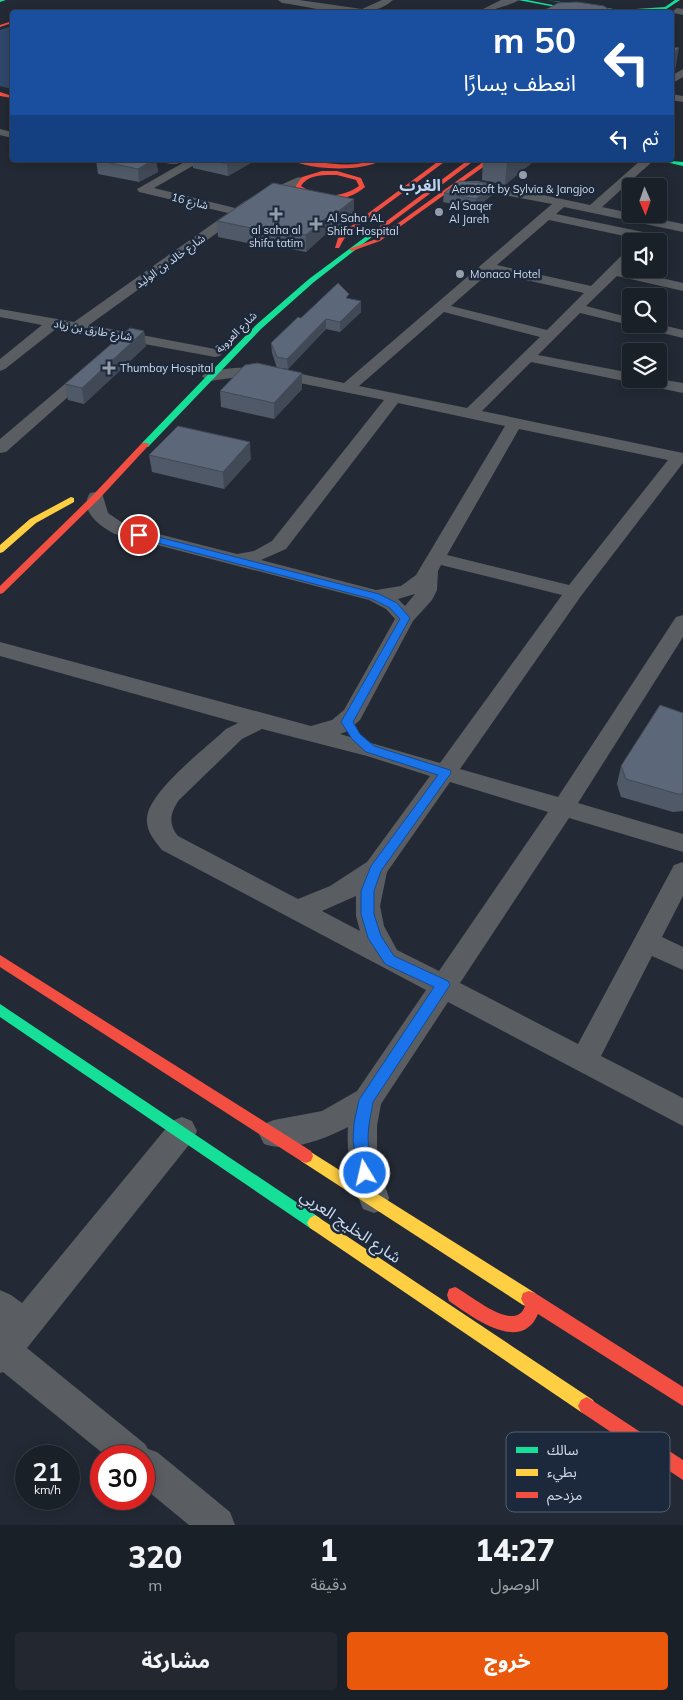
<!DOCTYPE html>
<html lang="ar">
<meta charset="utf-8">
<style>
body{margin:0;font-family:Mulish,"Noto Sans Arabic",sans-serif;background:#232830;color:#f1f3f6;direction:rtl;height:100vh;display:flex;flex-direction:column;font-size:19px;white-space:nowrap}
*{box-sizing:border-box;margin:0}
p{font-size:16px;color:#9fa3a8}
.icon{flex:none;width:28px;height:28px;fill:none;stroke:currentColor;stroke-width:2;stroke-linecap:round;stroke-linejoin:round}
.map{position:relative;height:1525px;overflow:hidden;direction:ltr}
.panel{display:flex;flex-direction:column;background:#1a2028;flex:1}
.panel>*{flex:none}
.guide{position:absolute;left:10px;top:10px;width:664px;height:152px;border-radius:5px;box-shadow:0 2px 12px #0003,0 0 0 1px #383e45;direction:rtl;background:#1a4fa0;color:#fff;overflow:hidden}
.needle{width:32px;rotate:178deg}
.buttons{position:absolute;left:622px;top:178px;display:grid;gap:10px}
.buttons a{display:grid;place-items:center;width:45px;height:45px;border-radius:5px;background:#1a2028;box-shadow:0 2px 12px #0003,0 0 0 1px #383e45;font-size:25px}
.speed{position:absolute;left:15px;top:1445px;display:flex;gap:10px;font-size:25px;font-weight:700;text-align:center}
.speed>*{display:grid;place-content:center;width:65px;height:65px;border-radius:50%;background:#1a2028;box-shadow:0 2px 12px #0003,0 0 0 1px #383e45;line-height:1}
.speed small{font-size:12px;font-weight:400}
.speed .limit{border:8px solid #d22;background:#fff;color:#111}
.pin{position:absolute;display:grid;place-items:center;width:42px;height:42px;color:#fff;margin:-21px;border:2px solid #fff;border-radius:50%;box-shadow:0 1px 5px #0007}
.me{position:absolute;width:55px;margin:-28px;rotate:351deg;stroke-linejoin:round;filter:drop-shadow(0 0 4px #0008)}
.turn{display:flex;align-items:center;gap:18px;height:105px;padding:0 15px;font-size:22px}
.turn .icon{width:65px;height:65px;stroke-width:2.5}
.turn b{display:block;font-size:35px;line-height:42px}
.then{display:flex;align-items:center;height:48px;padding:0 15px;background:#0003;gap:10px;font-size:19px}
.eta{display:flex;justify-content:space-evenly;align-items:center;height:85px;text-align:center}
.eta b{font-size:30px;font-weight:800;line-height:35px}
.cta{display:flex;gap:10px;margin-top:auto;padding:10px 15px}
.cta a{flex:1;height:58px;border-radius:5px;background:#ea580c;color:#fff;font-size:20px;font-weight:800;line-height:58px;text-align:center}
.cta a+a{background:#232830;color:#f1f3f6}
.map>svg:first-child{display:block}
.green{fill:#30486d}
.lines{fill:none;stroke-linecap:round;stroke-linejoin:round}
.street{fill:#5a5e62;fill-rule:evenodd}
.fast{fill:#16e098;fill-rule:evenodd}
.slow{fill:#ffcf43;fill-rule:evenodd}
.jam{fill:#f24e42;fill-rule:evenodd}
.wall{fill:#4f5968}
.shaded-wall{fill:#404955}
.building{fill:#5c6879;stroke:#404955}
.route{fill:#1a73e8;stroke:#114b97}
.poi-dot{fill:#959da9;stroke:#1c293c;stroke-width:2}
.labels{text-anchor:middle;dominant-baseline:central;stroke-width:5;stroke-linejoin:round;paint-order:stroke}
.far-poi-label{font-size:11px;fill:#d3dbe8;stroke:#1c293c;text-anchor:start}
.far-street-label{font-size:11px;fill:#d3dbe8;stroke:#1c293c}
.far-district-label{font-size:16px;font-weight:bold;fill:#c2d3ec;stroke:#1c293c}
.near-street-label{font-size:16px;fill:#d3dbe8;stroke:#1c293c}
.key{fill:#1c293c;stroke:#535e70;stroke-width:1}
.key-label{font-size:14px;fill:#d3dbe8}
</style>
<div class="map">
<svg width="683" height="1525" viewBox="0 0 683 1525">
<rect width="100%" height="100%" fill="#232a35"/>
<path class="green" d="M12,26V89L0,86V30Z"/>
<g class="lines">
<g class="street">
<path d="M278,0H299L362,9L382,0H393C367,24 314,7 282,3Z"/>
<path d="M501,0H519C514,4 483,13 477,12Z"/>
<path d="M677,8L683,9V15L674,13L673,11Z"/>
<path d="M683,69V77L671,84V76Z"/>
<path d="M671,94L683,96V102L671,100Z"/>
<path d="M0,129L12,132V138L0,135Z"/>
<path d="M188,160H203L154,188L235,208L245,201L296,178L300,177L306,181L253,207L89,325L215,349L220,350L222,353L220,356L215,357L57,328L5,369L0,371V359L42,325L0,317V309L74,322L228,213L139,192L137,189Z"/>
<path d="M641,160H654L602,207L683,224V232L564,207L556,214L648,233L654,237L648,241L549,220L497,265L591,286L626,251L631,250V261L623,269L683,283V291L617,276L586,306L631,318V324H658L683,330V338L580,313L538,355L631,373V379H659L683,383V393L531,362L482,411L683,453V463L581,596L460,769L558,797L676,617L683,615V637L578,803L683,834V852L569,818L460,983L578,1044L674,865L683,862V896L662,937L683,947V970L652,956L601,1056L683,1098V1126L448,1002L381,1104L377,1126V1149L381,1173L389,1198L385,1209L374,1213L363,1209C352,1182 346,1156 348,1127C325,1139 289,1153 264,1144L259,1134L264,1124L274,1120L322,1111L357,1091L426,990L162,850C154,840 146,831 147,818C149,791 206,748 226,729L238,723L0,656V642L311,726L332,720L344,710L395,619L386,609L369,600L115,534C101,527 78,511 90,493L96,492L102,493L108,513L127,526L237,554L254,551L272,541L384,400L270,377L246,376L210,381L205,379L202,376L205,373C254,360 296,373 344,383L552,204L460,187L458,184L460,181H478L590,205ZM490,272L584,293L547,330L451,306ZM444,312L540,337L467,408L359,386ZM398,403L505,426L416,575L401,586L376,590L261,560L286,549ZM519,429L668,460L569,585L447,555ZM441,565L562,595L440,763L340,734L348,731L360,720L413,621L432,600L437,590L438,571ZM415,594L405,606L398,599ZM262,729L367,756L430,776L367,862L330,886L298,899L178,836C168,824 170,813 179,800L242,739ZM450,782L548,812L439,971L397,950L384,926L380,906L387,872ZM356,896V916L360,931L322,911Z"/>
<path d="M90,365L95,367L98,370L95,373L6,452L0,453V439L85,367Z"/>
<path d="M182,1117L192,1121L197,1131L192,1141L27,1348L145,1444L148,1449L157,1452L230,1512L235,1525H189L144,1488V1456H106L3,1372L0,1373V1290L11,1295L22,1303L172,1121Z"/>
</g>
<g class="fast">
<path d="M0,0H6L0,2Z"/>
<path d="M518,0H527L568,8L566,9Z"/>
<path d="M546,0L621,10L665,7L675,0H680L662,12H658L661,10L621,12Z"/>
<path d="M660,160L683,162V166L661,161Z"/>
<path d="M372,232L377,233L314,282L261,329L148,447H142V443L256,325L309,279Z"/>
<path d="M0,1004L320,1218L323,1223L320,1228L315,1231L310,1228L0,1017Z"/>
</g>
<g class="slow">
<path d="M71,497L74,498V502L36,523L3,552L0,553V545L30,519Z"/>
<path d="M306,1149L535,1293L537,1299L535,1305L529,1307L523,1305L301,1161L299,1156L301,1151Z"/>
<path d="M315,1215L593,1400L596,1406L593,1412L587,1415L581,1412L310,1228L307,1223L310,1218Z"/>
</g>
<g class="jam">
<path d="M12,21V23L0,27V25Z"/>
<path d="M0,92L12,96V98L0,96Z"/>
<path d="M291,160C313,160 334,166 356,164C364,163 373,159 380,161C361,172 310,170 291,160Z"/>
<path d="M440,160H447L351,231L344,239L339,248H335L338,238L347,229Z"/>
<path d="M468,160H475L376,234H372V232Z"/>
<path d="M486,160H493L380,241L352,251L349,249L376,239Z"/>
<path d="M322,171H337L361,178L365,187C346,204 314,204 295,187L302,177ZM337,175L356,180L359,186C340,199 320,198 301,186C308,174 324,175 337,175Z"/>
<path d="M142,443H148L149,445L99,499L3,593L0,594V586L93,495Z"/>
<path d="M0,955L311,1151L313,1156L311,1161L306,1163L301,1161L0,967Z"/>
<path d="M455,1287C469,1293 515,1335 525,1306L521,1299L523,1293L529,1291L535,1293L683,1387V1406L538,1314C521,1355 471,1316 449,1301L447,1295L449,1289Z"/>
<path d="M587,1397L683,1460V1480L581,1412L578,1406L581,1400Z"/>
</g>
</g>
<g class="wall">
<path d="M96,160H184L177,164H171L156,161L158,172L139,182L98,174Z"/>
<path d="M193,160H256L228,176L193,168Z"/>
<path d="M483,160H535L505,185L482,180Z"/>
<path d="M494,184L493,194L475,209L443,202L444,193Z"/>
<path d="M354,199V215L332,233L328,232L306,252L260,243L257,245L218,237L217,221Z"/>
<path d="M349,299L361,312L340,332L326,329L288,369L280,368L302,373V389L274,419L221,407L220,391L277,368L272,353L271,343L301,318Z"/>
<path d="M144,331L146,346L84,404L68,400L65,384Z"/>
<path d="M149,455L251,459L224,489L152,472Z"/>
<path d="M683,713V811L673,812L621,797L617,784L621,766Z"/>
</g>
<g class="shaded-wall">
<path d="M679,48L675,71L671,74V54Z"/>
<path d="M153,160H156L158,172L139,182L138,169Z"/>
<path d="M176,160H184L177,164Z"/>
<path d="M234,160H256L228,176L227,164Z"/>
<path d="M507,160H535L505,185Z"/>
<path d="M494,184L493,194L475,209L476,199Z"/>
<path d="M354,199V215L332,233L331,217Z"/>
<path d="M328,216V232L306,252V235Z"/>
<path d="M259,226L260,243L257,245L256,229Z"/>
<path d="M361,301V312L340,332V322Z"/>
<path d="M326,319V329L288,369L287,359Z"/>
<path d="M144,331L146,346L84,404L82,388Z"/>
<path d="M302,373V389L274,419V403Z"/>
<path d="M250,442L251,459L224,489L223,472Z"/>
</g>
<g class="building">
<path d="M577,2L604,6L613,12H541L558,3Z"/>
<path d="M671,47L679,48L671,54Z"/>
<path d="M96,160H153L138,169Z"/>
<path d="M209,160H234L227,164Z"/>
<path d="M460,181L494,184L476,199L444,193Z"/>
<path d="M273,183L354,199L331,217L328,216L306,235L259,226L256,229L217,221Z"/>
<path d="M338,283L349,294L346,298L361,301L340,322L326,319L287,359L277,357L271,343L298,317L301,318Z"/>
<path d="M130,328L144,331L82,388L65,384Z"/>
<path d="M257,363L302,373L274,403L220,391L245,365Z"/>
<path d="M178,426L250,442L223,472L149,455Z"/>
<path d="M660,705L683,713V794H678L626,779L621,766Z"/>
</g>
<path class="route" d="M139,532L379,594L397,603L410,618L353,722L360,734L374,746L450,770L451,773L381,871L374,891V914L381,936L394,956L448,981L450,985L373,1102C371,1114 368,1126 368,1138C368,1151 375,1167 370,1179L365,1181L360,1179L353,1141L354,1123L359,1100L434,987L385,964L368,938L361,914V891L371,866L438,775L366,752L352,739L341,722L400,619L390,608L372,599L135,537V533Z"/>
<g class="poi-dot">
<circle cx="523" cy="175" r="5"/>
<circle cx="439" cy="212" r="5"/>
<path d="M273.5 206.5h5v5h5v5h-5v5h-5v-5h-5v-5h5z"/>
<path d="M313.5 216.5h5v5h5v5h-5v5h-5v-5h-5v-5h5z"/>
<circle cx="460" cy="274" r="5"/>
<path d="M106.5 360.5h5v5h5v5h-5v5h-5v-5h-5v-5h5z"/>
</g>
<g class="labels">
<g class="far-poi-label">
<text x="523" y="189" text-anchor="middle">Aerosoft by Sylvia &amp; Jangjoo</text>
<text x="449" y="206">Al Saqer<tspan x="449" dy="13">Al Jareh</tspan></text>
<text x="327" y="218">Al Saha AL<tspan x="327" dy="13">Shifa Hospital</tspan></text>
<text x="276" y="230" text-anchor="middle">al saha al<tspan x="276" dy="13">shifa tatim</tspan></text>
<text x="470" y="274">Monaco Hotel</text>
<text x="120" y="368">Thumbay Hospital</text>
</g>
<g class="far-street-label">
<text transform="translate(190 201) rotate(14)">شارع 16</text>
<text transform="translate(170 261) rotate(-36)">شارع خالد بن الوليد</text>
<text transform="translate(93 330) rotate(10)">شارع طارق بن زياد</text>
<text transform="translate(236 332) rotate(-45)">شارع العروبة</text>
</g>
<g class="far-district-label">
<text x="420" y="185">الغرب</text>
</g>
<g class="near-street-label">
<text transform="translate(351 1226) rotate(34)">شارع الخليج العربي</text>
</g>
</g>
<rect x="506" y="1432" width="164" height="80" rx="8" class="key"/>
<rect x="516" y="1447" width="22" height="6" fill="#16e098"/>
<rect x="516" y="1469" width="22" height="7" fill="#ffcf43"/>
<rect x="516" y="1492" width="22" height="6" fill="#f24e42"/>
<g class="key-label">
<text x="547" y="1455">سالك</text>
<text x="547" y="1477">بطيء</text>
<text x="547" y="1500">مزدحم</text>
</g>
</svg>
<div class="buttons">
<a><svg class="needle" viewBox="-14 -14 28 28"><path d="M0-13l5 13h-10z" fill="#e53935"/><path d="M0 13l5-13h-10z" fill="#9fa3a8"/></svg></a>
<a><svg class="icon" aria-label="sound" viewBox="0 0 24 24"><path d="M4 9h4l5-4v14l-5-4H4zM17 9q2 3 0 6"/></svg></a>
<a><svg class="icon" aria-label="search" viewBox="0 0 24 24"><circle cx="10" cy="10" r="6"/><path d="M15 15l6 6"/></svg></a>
<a><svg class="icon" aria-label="layers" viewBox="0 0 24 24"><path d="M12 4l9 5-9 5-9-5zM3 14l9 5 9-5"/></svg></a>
</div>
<div class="speed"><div>21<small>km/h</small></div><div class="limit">30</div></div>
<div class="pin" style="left:139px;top:535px;background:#d93025"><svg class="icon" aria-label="arrive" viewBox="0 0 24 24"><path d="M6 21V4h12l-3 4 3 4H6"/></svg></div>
<svg class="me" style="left:365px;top:1173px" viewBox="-20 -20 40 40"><circle r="17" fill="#1a73e8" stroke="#fff" stroke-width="3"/><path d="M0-11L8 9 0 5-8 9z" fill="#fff"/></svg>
<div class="guide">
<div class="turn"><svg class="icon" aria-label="left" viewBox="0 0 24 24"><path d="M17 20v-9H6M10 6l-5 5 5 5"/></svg><div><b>50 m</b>انعطف يسارًا</div></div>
<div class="then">ثم<svg class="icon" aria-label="left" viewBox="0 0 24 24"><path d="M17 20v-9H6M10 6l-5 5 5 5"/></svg></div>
</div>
</div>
<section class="panel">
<div class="eta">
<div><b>14:27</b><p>الوصول</p></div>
<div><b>1</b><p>دقيقة</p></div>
<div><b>320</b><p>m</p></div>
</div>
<div class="cta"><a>خروج</a><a>مشاركة</a></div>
</section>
